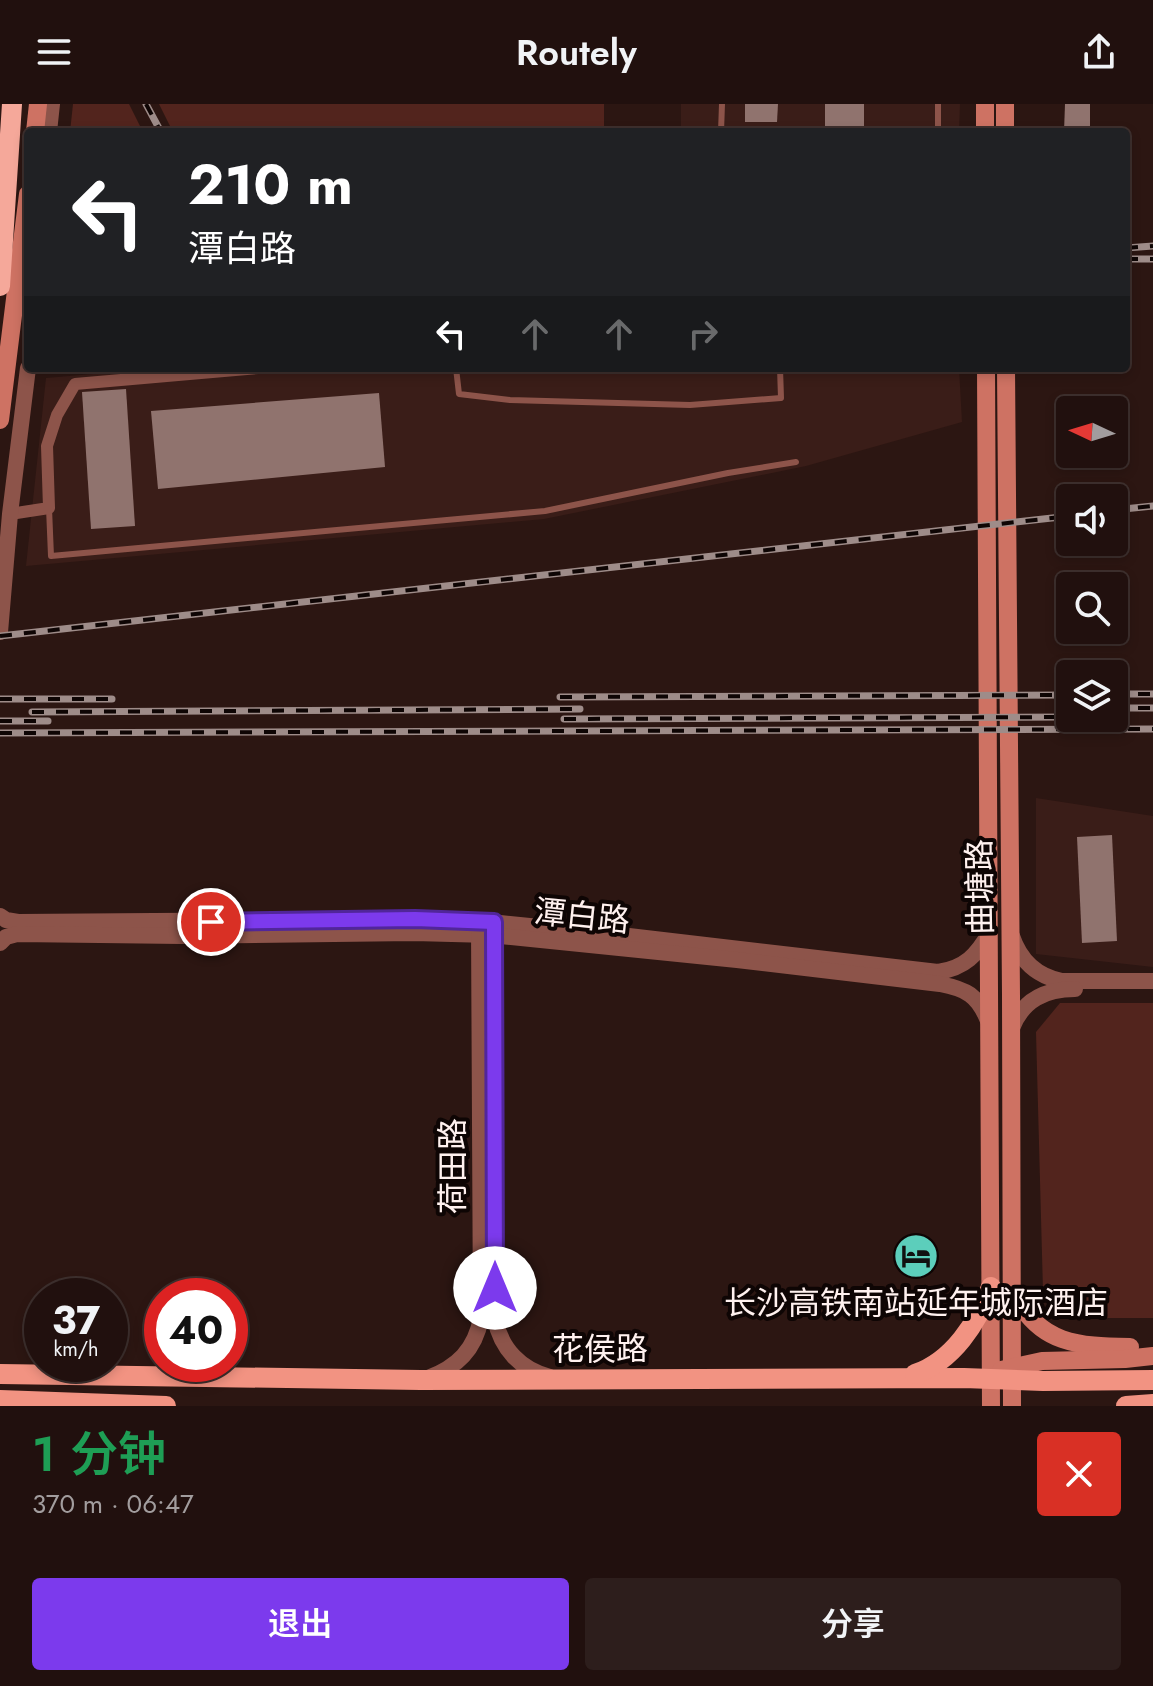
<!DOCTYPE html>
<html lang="zh">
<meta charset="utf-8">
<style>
body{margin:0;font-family:Jost,"Noto Sans SC",sans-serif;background:#2d1e1c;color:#f1f3f6;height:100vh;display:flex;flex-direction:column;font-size:30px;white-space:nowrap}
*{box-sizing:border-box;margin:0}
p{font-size:26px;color:#a29d9e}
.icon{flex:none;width:44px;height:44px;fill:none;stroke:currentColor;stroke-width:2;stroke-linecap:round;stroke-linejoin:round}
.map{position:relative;height:1302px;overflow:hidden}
.side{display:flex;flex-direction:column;background:#21100e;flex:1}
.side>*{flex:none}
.guide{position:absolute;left:24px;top:24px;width:1106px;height:244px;border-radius:8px;box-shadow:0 4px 12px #0003,0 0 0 2px #3e302e;background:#202124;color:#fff;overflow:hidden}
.needle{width:52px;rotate:274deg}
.controls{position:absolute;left:1056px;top:292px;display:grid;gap:16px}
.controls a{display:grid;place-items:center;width:72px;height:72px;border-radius:8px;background:#21100e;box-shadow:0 4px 12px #0003,0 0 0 2px #3e302e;font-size:40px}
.speed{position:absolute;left:24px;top:1174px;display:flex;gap:16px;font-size:40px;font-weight:700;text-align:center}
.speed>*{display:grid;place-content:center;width:104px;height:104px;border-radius:50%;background:#21100e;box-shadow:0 4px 12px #0003,0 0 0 2px #3e302e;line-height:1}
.speed small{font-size:20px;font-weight:400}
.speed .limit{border:12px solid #d22;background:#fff;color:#111}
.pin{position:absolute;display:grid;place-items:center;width:68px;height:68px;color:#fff;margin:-34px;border:4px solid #fff;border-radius:50%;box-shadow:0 2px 8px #0007}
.me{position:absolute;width:88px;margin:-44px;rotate:0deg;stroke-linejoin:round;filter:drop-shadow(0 0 6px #0008)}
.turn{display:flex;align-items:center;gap:28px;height:168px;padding:0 32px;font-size:36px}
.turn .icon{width:104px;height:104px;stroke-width:2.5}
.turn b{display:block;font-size:56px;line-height:68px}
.lanes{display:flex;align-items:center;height:76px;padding:0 32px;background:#0003;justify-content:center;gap:40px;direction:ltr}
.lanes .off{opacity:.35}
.round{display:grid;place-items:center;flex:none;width:84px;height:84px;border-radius:8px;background:#2d1e1c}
.summary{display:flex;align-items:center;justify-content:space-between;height:136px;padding:0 32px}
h1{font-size:48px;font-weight:600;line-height:60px;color:#1e9e55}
.button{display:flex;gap:16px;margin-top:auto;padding:16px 32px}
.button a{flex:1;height:92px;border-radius:8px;background:#7c3aed;color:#fff;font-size:32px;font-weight:600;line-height:92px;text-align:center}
.button a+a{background:#2d1e1c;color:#f1f3f6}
header{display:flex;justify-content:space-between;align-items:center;height:104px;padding:0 32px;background:#21100e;font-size:36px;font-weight:600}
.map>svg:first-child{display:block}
.built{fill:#3a1d18}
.green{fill:#52241d}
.building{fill:#90736e}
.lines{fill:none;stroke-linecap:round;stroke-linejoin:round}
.service{stroke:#8d544a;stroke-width:6}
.minor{stroke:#8d544a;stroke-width:12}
.tertiary{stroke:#8d544a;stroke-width:16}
.secondary{stroke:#ce7263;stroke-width:18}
.primary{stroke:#f29382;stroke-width:20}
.trunk{stroke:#f5a89a;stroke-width:20}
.rail-casing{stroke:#9e8c89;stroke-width:7}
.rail{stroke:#0e0504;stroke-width:4;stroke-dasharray:12;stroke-linecap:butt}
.route-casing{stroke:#51269a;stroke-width:20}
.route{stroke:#7c3aed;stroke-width:14}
.labels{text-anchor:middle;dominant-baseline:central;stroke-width:8;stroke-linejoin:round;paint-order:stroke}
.street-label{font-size:32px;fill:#fff1ef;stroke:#0e0504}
.poi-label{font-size:32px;fill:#fff1ef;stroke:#0e0504}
</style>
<header><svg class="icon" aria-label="menu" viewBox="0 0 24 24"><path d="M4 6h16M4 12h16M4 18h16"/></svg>Routely<svg class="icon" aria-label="share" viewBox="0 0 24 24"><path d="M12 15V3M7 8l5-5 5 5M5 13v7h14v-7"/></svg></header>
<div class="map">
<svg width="1153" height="1302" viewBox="0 0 1153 1302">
<rect width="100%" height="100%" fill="#2c1612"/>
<g class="built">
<path d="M681,0H960L959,28H681Z"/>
<path d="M163,264H959L962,318L806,362L544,415L26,462L46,274Z"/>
<path d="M1036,694L1153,712V863L1036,850Z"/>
</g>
<g class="green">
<path d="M73,0H129L143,28H70Z"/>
<path d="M159,0H604V28H173Z"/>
<path d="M1060,899H1153V1214H1075L1043,1187L1036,928Z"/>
</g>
<g class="building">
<path d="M745,0H778L777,18H745Z"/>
<rect x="825" y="0" width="39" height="28"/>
<path d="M1065,0H1090V28H1064Z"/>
<path d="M126,285L135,422L91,425L82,288Z"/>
<path d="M379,289L385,363L158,385L151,307Z"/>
<path d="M1112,731L1117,837L1082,839L1077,733Z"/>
</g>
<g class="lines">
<g class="service">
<path d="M721,28L722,0"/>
<path d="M938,28V0"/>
<path d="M456,264L459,290L510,296L690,301L781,294L780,264"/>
<path d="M49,404L51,452L545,407L728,369L796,358"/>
</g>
<path class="minor" d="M10,410L49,404L47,342L57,311L75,280L258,264"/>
<g class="tertiary">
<path d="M49,28L52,0"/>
<path d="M0,528L10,410L28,264"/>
<path d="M0,812L6,816L18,818L415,815L491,818L629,832L938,868C965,864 977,851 990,828"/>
<path d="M494,823L495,1215C501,1245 521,1266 550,1273"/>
<path d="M1012,832C1020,856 1036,872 1062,877H1153"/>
<path d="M0,839L6,833L17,830L182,832L414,829L490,831L737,856L940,880C966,885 978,891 988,917"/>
<path d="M1012,924C1023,896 1045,885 1075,885"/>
<path d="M428,1274C457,1263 475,1246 481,1214L479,823"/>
</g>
<g class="secondary">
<path d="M985,0V28"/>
<path d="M1005,0V28"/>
<path d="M35,28L38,0"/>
<path d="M986,264L991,1302"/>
<path d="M1006,264L1011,891L1012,1302"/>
<path d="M0,316L28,90"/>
<path d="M1014,1189C1039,1241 1079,1242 1130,1243"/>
<path d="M1001,1266L1042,1257L1125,1255L1153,1252"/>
</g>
<g class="primary">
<path d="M0,1270L421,1276L964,1274L1043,1277L1153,1276"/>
<path d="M915,1270C953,1257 977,1219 991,1183"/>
<path d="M0,1296L166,1302"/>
<path d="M1126,1302L1153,1300"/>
</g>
<path class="trunk" d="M0,182L12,0"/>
<g class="rail-casing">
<g id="rail">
<path d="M146,0L161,28"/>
<path d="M1126,144L1153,142"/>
<path d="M1126,155H1153"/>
<path d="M1114,406L1153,402"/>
<path d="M0,532L1070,412"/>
<path d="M1114,590H1153"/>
<path d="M560,593L1070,591"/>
<path d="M0,595H112"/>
<path d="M1114,604H1153"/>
<path d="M32,608L580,605"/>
<path d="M564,615L1070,613"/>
<path d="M0,617H48"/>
<path d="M0,629L1153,625"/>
</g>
</g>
<use href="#rail" class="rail"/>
</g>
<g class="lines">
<g class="route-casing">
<path id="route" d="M211,818L415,815L494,818L495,1184"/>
</g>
<use href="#route" class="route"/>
</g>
<defs>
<g id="hotel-disc" transform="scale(2.3)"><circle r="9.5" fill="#5ccebb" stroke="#0e0504"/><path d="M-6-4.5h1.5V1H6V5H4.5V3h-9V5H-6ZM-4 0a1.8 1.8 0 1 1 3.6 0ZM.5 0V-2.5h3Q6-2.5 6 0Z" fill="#111"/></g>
</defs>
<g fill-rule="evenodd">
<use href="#hotel-disc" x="916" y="1152"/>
</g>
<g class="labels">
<g class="street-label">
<text transform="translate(980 783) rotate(-91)">曲塘路</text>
<text transform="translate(582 812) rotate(6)">潭白路</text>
<text transform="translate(453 1062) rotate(-90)">荷田路</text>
<text x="600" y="1245">花侯路</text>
</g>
<g class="poi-label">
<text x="916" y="1199">长沙高铁南站延年城际酒店</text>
</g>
</g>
</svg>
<div class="controls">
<a><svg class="needle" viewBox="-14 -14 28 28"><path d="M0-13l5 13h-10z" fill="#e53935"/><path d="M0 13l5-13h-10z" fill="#a29d9e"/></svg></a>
<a><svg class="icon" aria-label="sound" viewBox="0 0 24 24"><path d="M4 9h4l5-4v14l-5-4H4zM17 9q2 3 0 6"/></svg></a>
<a><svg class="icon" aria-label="search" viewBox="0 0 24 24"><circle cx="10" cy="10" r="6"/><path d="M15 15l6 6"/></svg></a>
<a><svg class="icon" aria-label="layers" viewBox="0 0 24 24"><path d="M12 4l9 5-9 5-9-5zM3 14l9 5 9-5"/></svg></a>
</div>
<div class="speed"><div>37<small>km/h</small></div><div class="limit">40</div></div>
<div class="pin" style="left:211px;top:818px;background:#d93025"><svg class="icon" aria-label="arrive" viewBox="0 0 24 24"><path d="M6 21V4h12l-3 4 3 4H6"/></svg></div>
<svg class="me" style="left:495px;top:1184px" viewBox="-20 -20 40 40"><circle r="19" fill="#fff"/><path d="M0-13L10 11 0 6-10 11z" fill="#7c3aed"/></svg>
<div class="guide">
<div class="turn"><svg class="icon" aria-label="left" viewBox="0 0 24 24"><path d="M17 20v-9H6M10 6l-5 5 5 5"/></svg><div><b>210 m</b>潭白路</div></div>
<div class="lanes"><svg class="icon" aria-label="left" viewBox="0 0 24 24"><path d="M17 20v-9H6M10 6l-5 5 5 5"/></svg><svg class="icon off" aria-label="ahead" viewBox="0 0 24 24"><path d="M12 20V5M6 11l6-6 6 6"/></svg><svg class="icon off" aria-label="ahead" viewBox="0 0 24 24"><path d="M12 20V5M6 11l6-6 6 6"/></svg><svg class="icon off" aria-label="right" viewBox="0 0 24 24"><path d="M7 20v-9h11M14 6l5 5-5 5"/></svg></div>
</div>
</div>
<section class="side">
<div class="summary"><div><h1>1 分钟</h1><p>370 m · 06:47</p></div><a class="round" style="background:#d93025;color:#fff"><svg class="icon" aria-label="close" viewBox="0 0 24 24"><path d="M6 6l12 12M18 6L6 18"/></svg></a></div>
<div class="button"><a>退出</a><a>分享</a></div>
</section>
